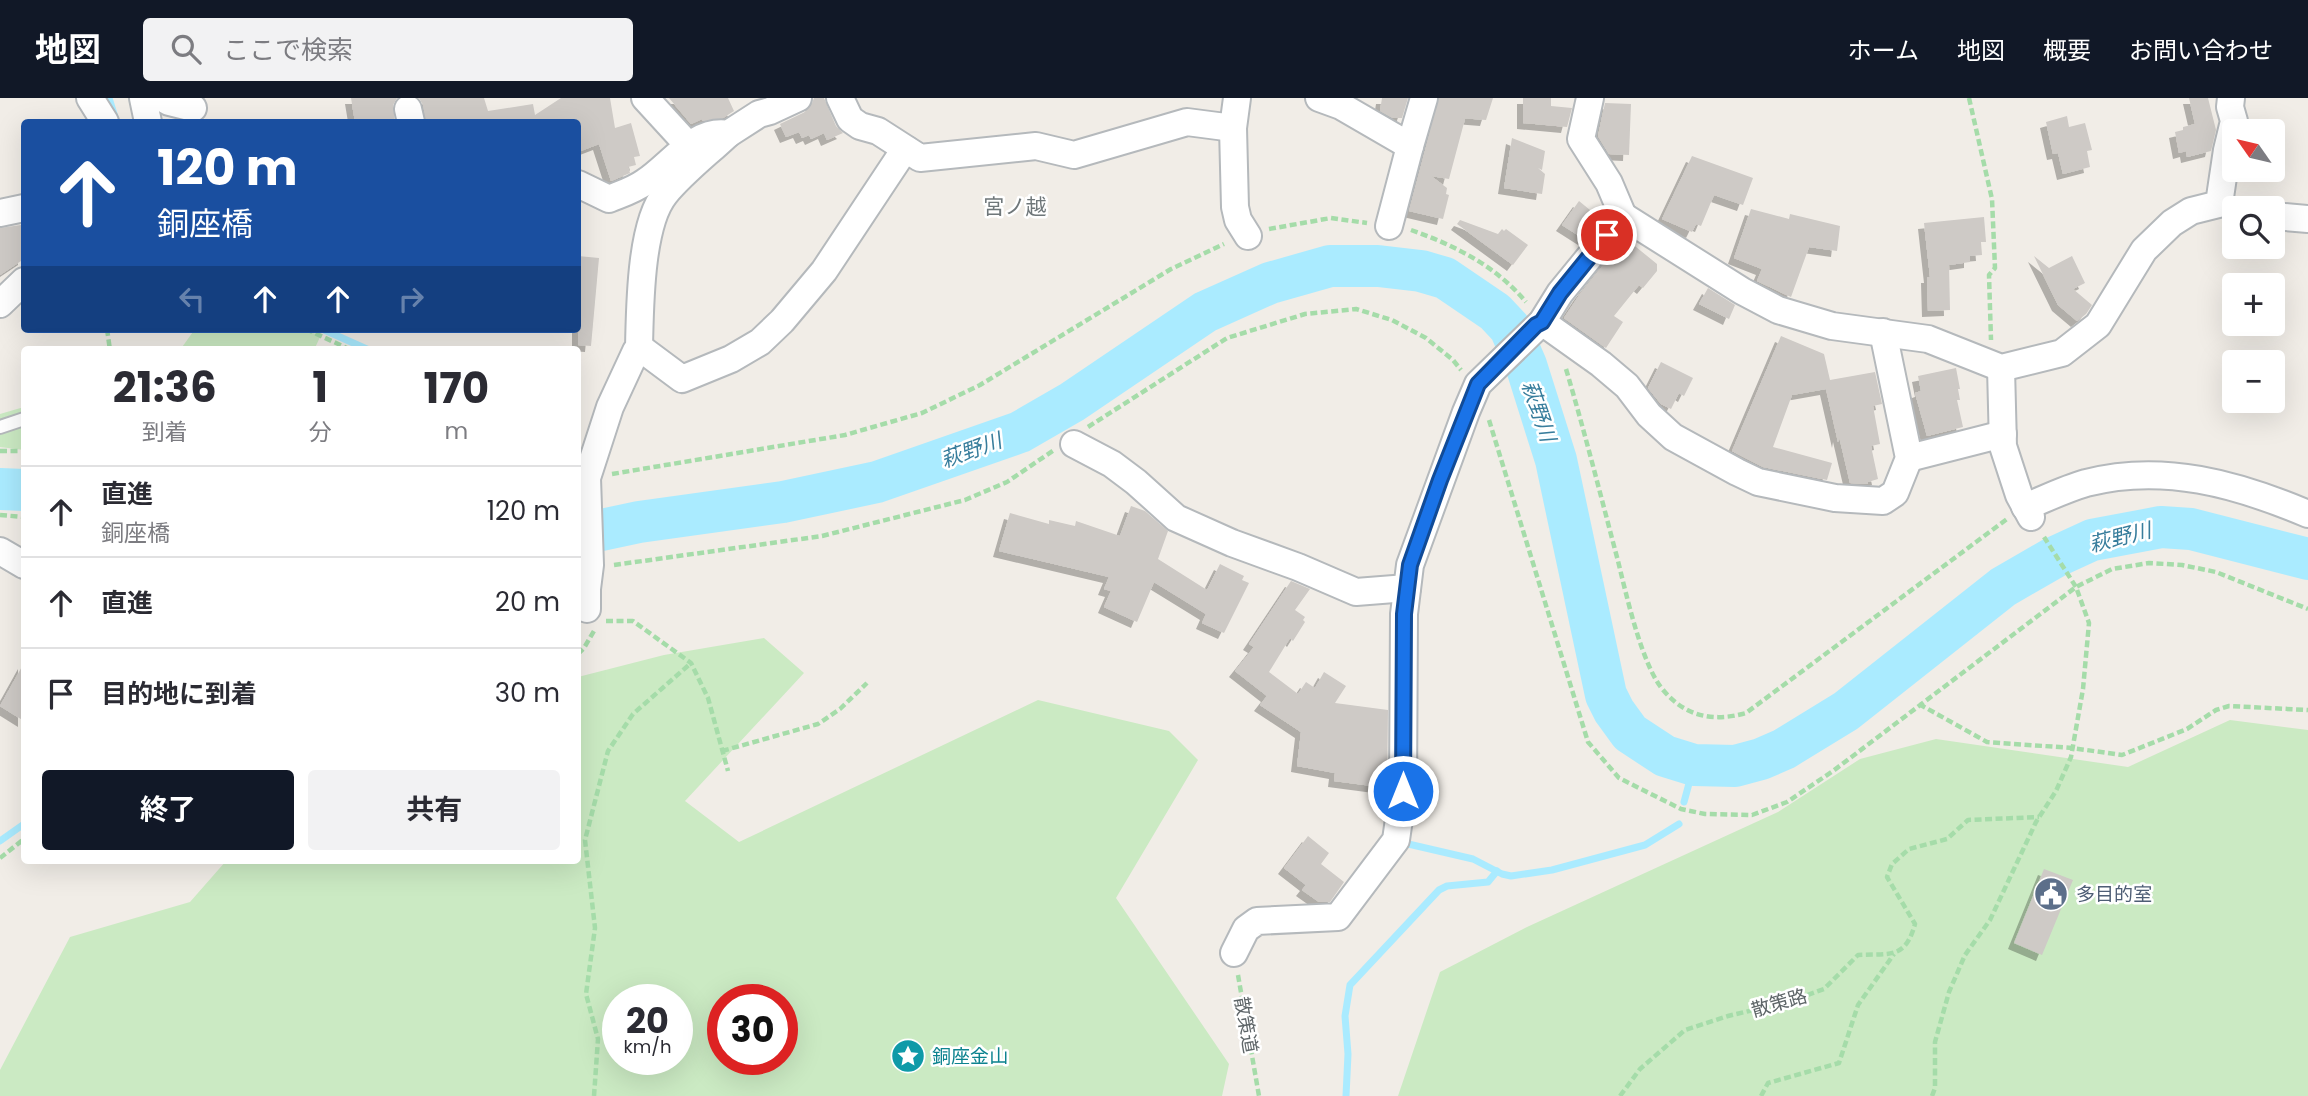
<!DOCTYPE html>
<html lang="ja">
<meta charset="utf-8">
<style>
body{margin:0;font-family:Poppins,"Noto Sans JP",sans-serif;background:#f2f2f3;color:#2b2b33;height:100vh;display:flex;flex-direction:column;font-size:26px;white-space:nowrap}
*{box-sizing:border-box;margin:0}
p{font-size:23px;color:#7c7c81}
.icon{flex:none;width:38px;height:38px;fill:none;stroke:currentColor;stroke-width:2;stroke-linecap:round;stroke-linejoin:round}
.map{position:relative;flex:1;overflow:hidden}
.drawer{position:absolute;left:21px;top:248px;width:560px;height:518px;display:flex;flex-direction:column;background:#fff;border-radius:7px;box-shadow:0 7px 28px #0002}
.drawer>*{flex:none}
.hud{position:absolute;left:21px;top:21px;width:560px;height:214px;border-radius:7px;box-shadow:0 7px 28px #0002;background:#1a4fa0;color:#fff;overflow:hidden}
.needle{width:46px;rotate:304deg}
.tools{position:absolute;left:2222px;top:21px;display:grid;gap:14px}
.tools a{display:grid;place-items:center;width:63px;height:63px;border-radius:7px;background:#fff;box-shadow:0 7px 28px #0002;font-size:35px}
.speed{position:absolute;left:602px;top:886px;display:flex;gap:14px;font-size:35px;font-weight:700;text-align:center}
.speed>*{display:grid;place-content:center;width:91px;height:91px;border-radius:50%;background:#fff;box-shadow:0 7px 28px #0002;line-height:1}
.speed small{font-size:18px;font-weight:400}
.speed .limit{border:10px solid #d22;background:#fff;color:#111}
.pin{position:absolute;display:grid;place-items:center;width:60px;height:60px;color:#fff;margin:-30px;border:4px solid #fff;border-radius:50%;box-shadow:0 2px 7px #0007}
.me{position:absolute;width:77px;margin:-38px;rotate:0deg;stroke-linejoin:round;filter:drop-shadow(0 0 5px #0008)}
.turn{display:flex;align-items:center;gap:24px;height:147px;padding:0 21px;font-size:32px}
.turn .icon{width:91px;height:91px;stroke-width:2.5}
.turn b{display:block;font-size:49px;line-height:60px}
.lanes{display:flex;align-items:center;height:66px;padding:0 21px;background:#0003;justify-content:center;gap:35px;direction:ltr}
.lanes .off{opacity:.35}
.eta{display:flex;justify-content:space-evenly;align-items:center;height:119px;text-align:center}
.eta b{font-size:42px;font-weight:700;line-height:49px}
.button{display:flex;gap:14px;margin-top:auto;padding:14px 21px}
.button a{flex:1;height:80px;border-radius:7px;background:#111827;color:#fff;font-size:28px;font-weight:700;line-height:80px;text-align:center}
.button a+a{background:#f2f2f3;color:#2b2b33}
ul{padding:0;list-style:none}
li{display:flex;align-items:center;gap:21px;height:91px;padding:0 21px;border-top:2px solid #e1e1e2}
li div{flex:1}
li b{display:block;font-size:26px}
li em{font-style:normal}
header{display:flex;align-items:center;gap:42px;box-sizing:border-box;height:98px;padding:0 35px;background:#111827;color:#fff}
header strong{font-size:33px}
nav{display:flex;gap:38px;margin-inline-start:auto;font-size:24px}
.search{width:490px;height:63px;background:#f2f2f3;display:flex;align-items:center;gap:18px;box-sizing:border-box;padding:0 24px;border-radius:7px;color:#7c7c81;font-size:26px}
.map>svg:first-child{display:block}
.green{fill:#cbeac3;fill-rule:evenodd}
.lines{fill:none;stroke-linecap:round;stroke-linejoin:round}
.stream{stroke:#aaebff;stroke-width:7}
.river{stroke:#aaebff;stroke-width:42}
.building{fill:#cecac6;filter:url(#shadow)}
.service-casing{stroke:#b5b9bc;stroke-width:16}
.minor-casing{stroke:#b5b9bc;stroke-width:30}
.path{stroke:#a5dca9;stroke-width:4.5;stroke-dasharray:7 3.5;stroke-linecap:butt}
.service{stroke:#fff;stroke-width:12}
.minor{stroke:#fff;stroke-width:26}
.route-casing{stroke:#114b97;stroke-width:18}
.route{stroke:#1a73e8;stroke-width:12}
.labels{text-anchor:middle;dominant-baseline:central;stroke-width:5;stroke-linejoin:round;paint-order:stroke}
.service-label{font-size:19px;fill:#4e5e75;stroke:#fff;text-anchor:start}
.street-label{font-size:19px;fill:#5e6568;stroke:#fff}
.culture-label{font-size:19px;fill:#0d838f;stroke:#fff;text-anchor:start}
.neighbourhood-label{font-size:21px;fill:#6f777a;stroke:#fff}
.water-label{font-size:21px;font-style:italic;fill:#377d9c;stroke:#fff}
</style>
<header>
<strong>地図</strong>
<div class="search"><svg class="icon" aria-label="search" viewBox="0 0 24 24"><circle cx="10" cy="10" r="6"/><path d="M15 15l6 6"/></svg>ここで検索</div>
<nav><a>ホーム</a><a>地図</a><a>概要</a><a>お問い合わせ</a></nav>
</header>
<div class="map">
<svg width="2308" height="998" viewBox="0 0 2308 998">
<defs>
<filter id="shadow"><feDropShadow dx="-6" dy="6" stdDeviation="0" flood-color="#0004"/></filter>
</defs>
<rect width="100%" height="100%" fill="#f1ede7"/>
<g class="green">
<path d="M195,231H297L321,237L314,252H180Z"/>
<path d="M24,309V352L0,349V316Z"/>
<path d="M764,540L804,575L685,703L739,744L1038,602L1169,633L1198,662L1116,800L1229,966L1222,998H0V972L70,839L190,804L226,763H578V579L664,557ZM618,901H677V961H618ZM723,901H782V961H723Z"/>
<path d="M2230,622L2308,632V998H1398L1440,874L1527,829L1778,714L1860,661L1936,641L2128,669Z"/>
</g>
<g class="lines">
<g class="stream">
<path d="M109,0L115,19"/>
<path d="M322,231L369,252"/>
<path d="M1684,704L1694,667"/>
<path d="M0,743L24,726"/>
<path d="M1404,745L1473,761L1502,776L1511,778L1552,772L1645,747L1679,726"/>
<path d="M1346,998L1348,956L1345,918L1350,887L1439,792L1447,788L1488,784L1497,773"/>
</g>
<g class="river">
<path d="M0,391L24,392"/>
<path d="M578,437L639,424L783,404L877,384L1020,334L1072,304L1205,214L1270,185L1330,168H1378L1421,173L1445,180L1495,214L1510,230L1526,267L1556,362L1606,597L1614,613L1630,635L1665,658L1694,667L1735,668L1761,661L1784,651L1846,613L2003,489L2055,459L2092,442L2161,429L2191,431L2308,461"/>
</g>
</g>
<g class="building">
<path d="M351,0H397L393,7L395,24H368V22L355,24Z"/>
<path d="M419,0H484L488,13L533,6L535,17L561,0H610L615,30L631,25L640,58L634,59L636,67L628,69L630,75L611,83L599,46L578,54V24H426L423,7Z"/>
<path d="M669,0H728L734,13L723,20L702,23V21L691,26Z"/>
<path d="M814,0H824L836,28L843,35L827,42L824,35L811,41L809,37L802,40L799,34L786,39L780,26L805,14L811,8Z"/>
<path d="M1382,0H1408L1402,20H1393L1380,13Z"/>
<path d="M1439,0H1493L1486,22L1461,20L1465,21L1449,81L1431,78L1447,90L1446,96L1449,97L1443,121L1409,113Z"/>
<path d="M1523,0H1551V8L1572,10L1567,29L1523,25Z"/>
<path d="M2189,0H2208L2216,32L2211,53L2187,59L2186,53L2179,55L2175,34L2183,32V29L2195,26Z"/>
<path d="M1605,5L1631,6L1629,57L1609,56L1598,38Z"/>
<path d="M2067,18L2069,29L2085,25L2092,52L2087,53L2090,69L2063,76L2058,55L2053,56L2046,24Z"/>
<path d="M1512,40L1545,53L1542,72L1538,70L1545,76L1542,96L1504,90Z"/>
<path d="M1692,58L1753,80L1743,107L1714,97L1701,128L1696,126L1692,134L1662,121Z"/>
<path d="M1579,103L1601,121L1584,141L1562,127Z"/>
<path d="M1751,111L1789,121L1790,116L1840,128L1837,153L1809,149L1791,199L1757,183L1762,171L1734,160Z"/>
<path d="M1984,119L1986,144H1981L1982,157L1970,158V164L1949,167L1950,212L1928,213L1927,179H1930L1924,125Z"/>
<path d="M1460,122L1498,136L1502,131L1504,133L1506,131L1528,147L1513,167L1457,126Z"/>
<path d="M21,127L24,131V161L0,177V130Z"/>
<path d="M1625,140L1657,166V173L1643,190L1639,187L1614,218L1623,224L1606,250L1564,220L1580,196Z"/>
<path d="M578,158L599,160L591,248L578,247Z"/>
<path d="M2034,158L2049,170L2072,158L2085,185L2073,191L2092,207L2086,216L2077,223L2058,207Z"/>
<path d="M1708,190L1735,207L1729,221L1699,206Z"/>
<path d="M1781,238L1824,256L1830,282L1875,274L1882,306L1873,308L1880,346L1871,348L1878,381L1868,384V386L1850,385L1839,338L1838,344L1826,291L1792,297L1773,349L1832,365L1827,382L1763,369L1732,353Z"/>
<path d="M1661,264L1693,280L1684,298L1679,295L1671,311L1661,306L1648,290Z"/>
<path d="M1956,270L1960,291H1958L1960,302H1957L1963,329L1927,338L1915,295L1921,293L1918,278Z"/>
<path d="M1131,408L1145,413L1168,433L1158,461L1207,492L1220,466L1244,478L1242,482L1249,485L1224,535L1202,525L1206,516L1154,484L1137,524L1104,509L1111,493L1104,491L1109,479L999,453L1010,415L1049,426V422L1075,428L1076,423L1120,438Z"/>
<path d="M1291,483L1310,491L1295,512L1305,519L1303,522L1305,524L1293,543L1290,540L1269,574L1298,596L1306,584L1315,590L1324,574L1346,588L1335,605L1388,612L1387,690L1334,683L1335,675L1297,668L1301,634L1260,607L1267,598L1235,573L1254,549L1249,546Z"/>
<path d="M24,565V623L0,608Z"/>
<path d="M1308,738L1329,755L1321,766L1344,784L1330,804H1319L1302,792L1306,787L1284,770Z"/>
<path d="M2044,771L2073,782L2042,857L2014,845Z"/>
</g>
<g class="lines">
<g class="service-casing">
<path id="service" d="M0,329L24,321"/>
</g>
<g class="minor-casing">
<g id="minor">
<path d="M90,0L105,24"/>
<path d="M143,0L148,24"/>
<path d="M162,0L169,4L193,10"/>
<path d="M645,0L689,48"/>
<path d="M840,0L850,21L860,28L878,33L920,60L1036,48L1074,57L1187,24L1233,30L1237,0"/>
<path d="M1319,0L1341,8L1410,48L1424,0"/>
<path d="M408,11L411,24"/>
<path d="M1233,30L1235,109L1238,122L1248,138"/>
<path d="M578,86L609,101C621,96 634,92 645,84C670,68 695,30 728,36L759,16L770,13L798,0"/>
<path d="M0,115L24,110"/>
<path d="M1623,118L1742,193L1778,212L1832,228L1928,241L2001,270L2062,255L2098,227L2144,152L2172,125L2191,113L2219,106L2227,52L2234,23L2230,9L2231,0"/>
<path d="M2273,118L2308,121"/>
<path d="M1389,128L1410,48"/>
<path d="M0,206L24,183"/>
<path d="M1542,224L1601,266L1627,288L1649,317L1673,339L1737,374L1758,384L1835,400L1883,403L1895,395L1909,360L1883,234"/>
<path d="M639,249L682,281L731,261L760,244L782,223L824,173L899,60L907,52"/>
<path d="M2001,270L2003,348L2019,397L2031,419"/>
<path d="M1074,346L1112,366L1136,384L1176,420L1232,445L1298,469L1356,494L1407,490"/>
<path d="M1909,360L2003,336"/>
<path d="M2025,409C2045,401 2065,391 2086,385C2163,365 2237,386 2308,416"/>
<path d="M0,453L24,467"/>
<path d="M587,511V491L590,467L587,380L610,309L636,253L639,249C640,210 640,127 665,96C683,74 708,55 728,36"/>
<path d="M1234,855L1246,831L1257,823L1338,819L1396,742L1403,693L1404,516L1410,467L1466,314L1478,286L1542,224L1560,195L1623,118L1609,85L1581,41L1590,0"/>
</g>
</g>
<g class="path">
<path d="M1969,0L1992,101L1995,170L1989,177L1991,242"/>
<path d="M1269,131L1331,120L1367,125"/>
<path d="M1411,132C1454,147 1496,168 1526,204"/>
<path d="M107,231L110,252"/>
<path d="M306,231L351,252"/>
<path d="M1566,271C1585,335 1601,399 1618,463C1626,495 1642,569 1664,593C1686,619 1714,624 1746,615L2007,421"/>
<path d="M1489,322L1588,644L1619,680L1681,711L1705,716L1752,717L1787,704L1833,673L2076,489L2112,471L2149,465L2182,467L2216,474L2308,511"/>
<path d="M1088,329L1227,240L1305,216L1356,211L1392,222L1426,240L1453,262L1461,272"/>
<path d="M0,353H24"/>
<path d="M612,376L845,337L922,315L980,287L1171,171L1224,146"/>
<path d="M0,417L24,419"/>
<path d="M614,467L822,438L965,402L1007,384L1054,352"/>
<path d="M606,523H633L691,565L708,600L728,673"/>
<path d="M578,556L584,550L594,533"/>
<path d="M1919,606L1987,644L2072,650L2122,657L2187,631L2216,612L2229,608L2308,612"/>
<path d="M722,653L818,626L840,611L867,585"/>
<path d="M0,760L24,741"/>
<path d="M1238,877L1259,998"/>
<path d="M594,998L598,941L586,896L595,830L585,742L608,653L633,616L691,565"/>
<path d="M1620,998L1640,971L1685,932L1728,918L1791,903L1824,891L1858,857C1890,855 1905,862 1915,826L1887,779L1892,766L1909,751L1947,741L1968,722L2039,719"/>
<path d="M1761,998L1768,985L1839,965L1858,907L1894,856"/>
<path d="M1932,998L1935,990V944L1949,894L1965,857L1990,822L2036,724L2056,693L2071,659L2083,591L2089,525L2076,489L2044,439"/>
</g>
<use href="#service" class="service"/>
<use href="#minor" class="minor"/>
</g>
<g class="lines">
<g class="route-casing">
<path id="route" d="M1403,693L1404,516L1410,467L1440,382L1478,286L1536,227L1542,224L1560,195L1607,137"/>
</g>
<use href="#route" class="route"/>
</g>
<defs>
<g id="civic-disc" transform="scale(1.75)"><circle r="9.5" fill="#5c6f8a" stroke="#fff"/><path d="M-.6-6.5H3V-4.5H.6V-3L4-1V1h2V6H-6V1h2V-1L-.6-3ZM-1.2 2.5V6h2.4V2.5Z" fill="#fff"/></g>
<g id="sight-disc" transform="scale(1.75)"><circle r="9.5" fill="#0f9aa8" stroke="#fff"/><path d="M0-6L1.8-2.2L6-1.7L2.9 1.2L3.7 5.4L0 3.3L-3.7 5.4L-2.9 1.2L-6-1.7L-1.8-2.2Z" fill="#fff"/></g>
</defs>
<g fill-rule="evenodd">
<use href="#civic-disc" x="2051" y="796"/>
<use href="#sight-disc" x="908" y="958"/>
</g>
<g class="labels">
<g class="service-label">
<text x="2076" y="796">多目的室</text>
</g>
<g class="street-label">
<text transform="translate(1779 905) rotate(-16)">散策路</text>
<text transform="translate(1246 927) rotate(80)">散策道</text>
</g>
<g class="culture-label">
<text x="932" y="958">銅座金山</text>
</g>
<g class="neighbourhood-label">
<text x="1015" y="108">宮ノ越</text>
</g>
<g class="water-label">
<text transform="translate(1539 313) rotate(71)">萩野川</text>
<text transform="translate(971 352) rotate(-20)">萩野川</text>
<text transform="translate(2120 439) rotate(-14)">萩野川</text>
</g>
</g>
</svg>
<div class="tools">
<a><svg class="needle" viewBox="-14 -14 28 28"><path d="M0-13l5 13h-10z" fill="#e53935"/><path d="M0 13l5-13h-10z" fill="#7c7c81"/></svg></a>
<a><svg class="icon" aria-label="search" viewBox="0 0 24 24"><circle cx="10" cy="10" r="6"/><path d="M15 15l6 6"/></svg></a>
<a>+</a>
<a>−</a>
</div>
<div class="speed"><div>20<small>km/h</small></div><div class="limit">30</div></div>
<div class="pin" style="left:1607px;top:137px;background:#d93025"><svg class="icon" aria-label="arrive" viewBox="0 0 24 24"><path d="M6 21V4h12l-3 4 3 4H6"/></svg></div>
<svg class="me" style="left:1403px;top:693px" viewBox="-20 -20 40 40"><circle r="17" fill="#1a73e8" stroke="#fff" stroke-width="3"/><path d="M0-11L8 9 0 5-8 9z" fill="#fff"/></svg>
<div class="hud">
<div class="turn"><svg class="icon" aria-label="ahead" viewBox="0 0 24 24"><path d="M12 20V5M6 11l6-6 6 6"/></svg><div><b>120 m</b>銅座橋</div></div>
<div class="lanes"><svg class="icon off" aria-label="left" viewBox="0 0 24 24"><path d="M17 20v-9H6M10 6l-5 5 5 5"/></svg><svg class="icon" aria-label="ahead" viewBox="0 0 24 24"><path d="M12 20V5M6 11l6-6 6 6"/></svg><svg class="icon" aria-label="ahead" viewBox="0 0 24 24"><path d="M12 20V5M6 11l6-6 6 6"/></svg><svg class="icon off" aria-label="right" viewBox="0 0 24 24"><path d="M7 20v-9h11M14 6l5 5-5 5"/></svg></div>
</div>
<section class="drawer">
<div class="eta">
<div><b>21:36</b><p>到着</p></div>
<div><b>1</b><p>分</p></div>
<div><b>170</b><p>m</p></div>
</div>
<ul>
<li><svg class="icon" aria-label="ahead" viewBox="0 0 24 24"><path d="M12 20V5M6 11l6-6 6 6"/></svg><div><b>直進</b><p>銅座橋</p></div><em>120 m</em></li>
<li><svg class="icon" aria-label="ahead" viewBox="0 0 24 24"><path d="M12 20V5M6 11l6-6 6 6"/></svg><div><b>直進</b></div><em>20 m</em></li>
<li><svg class="icon" aria-label="arrive" viewBox="0 0 24 24"><path d="M6 21V4h12l-3 4 3 4H6"/></svg><div><b>目的地に到着</b></div><em>30 m</em></li>
</ul>
<div class="button"><a>終了</a><a>共有</a></div>
</section>
</div>
